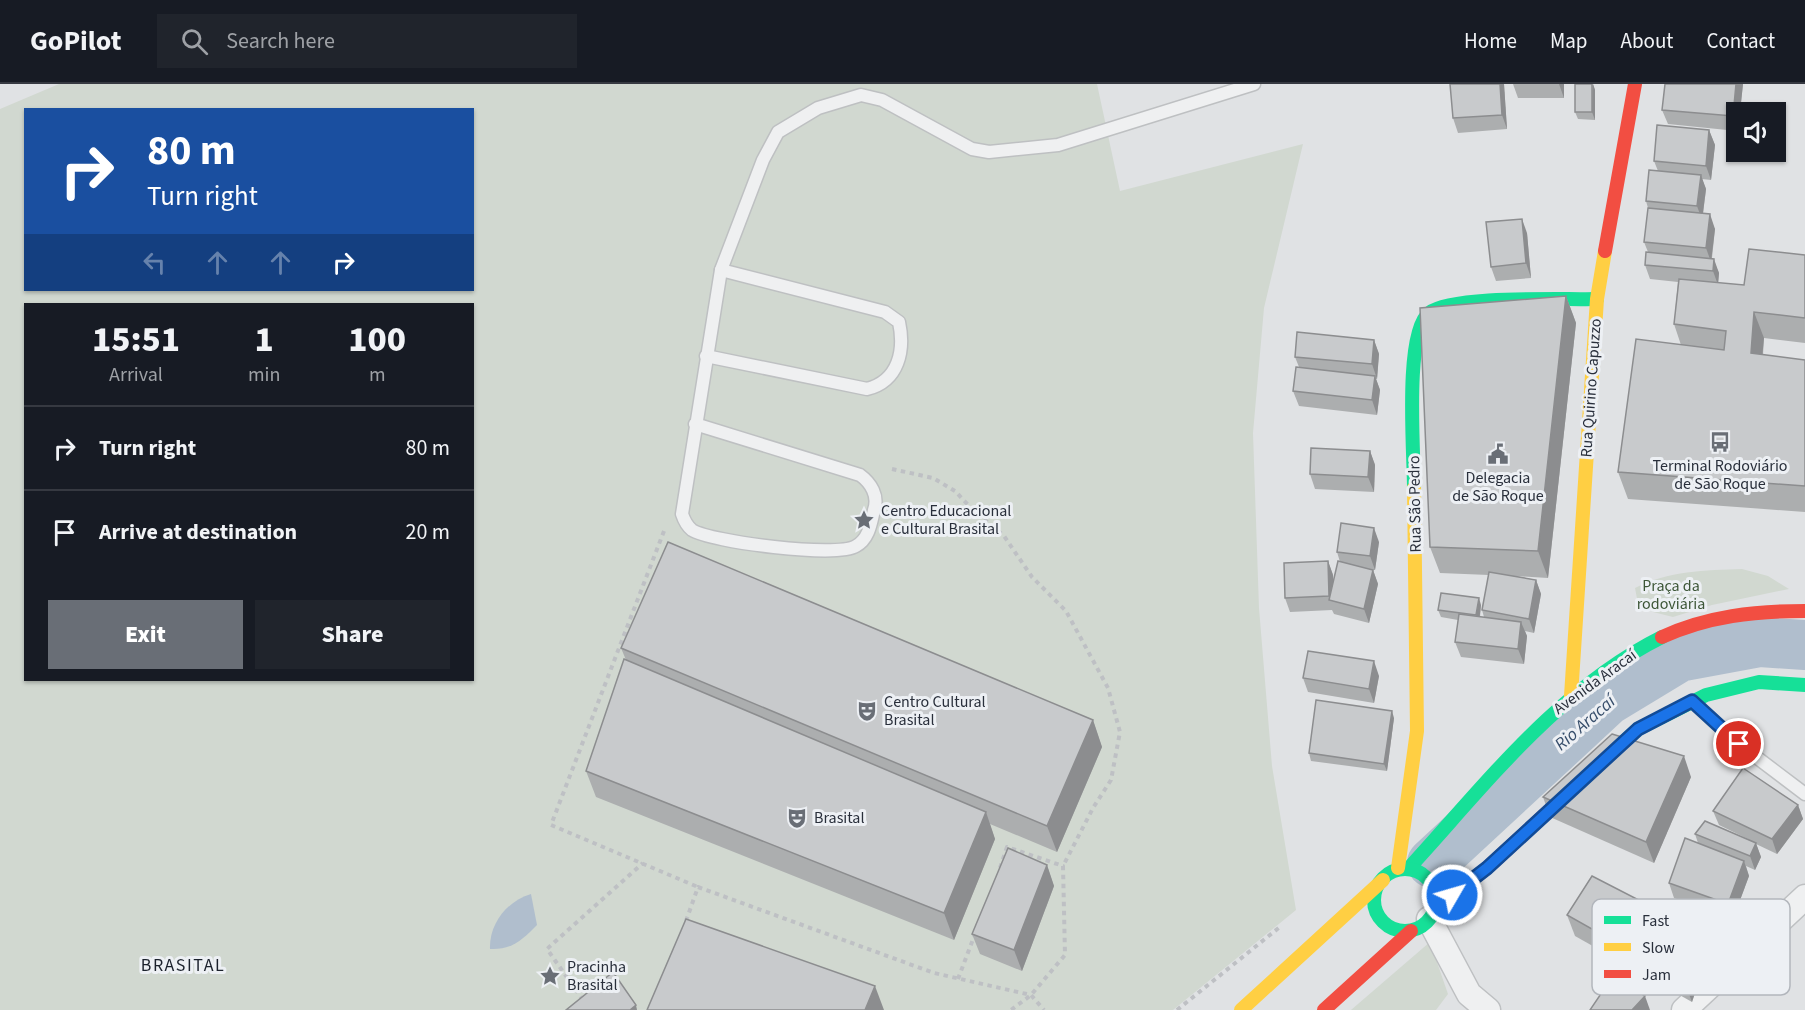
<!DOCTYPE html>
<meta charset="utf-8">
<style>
body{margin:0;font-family:"Source Sans 3",sans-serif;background:#20242c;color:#f1f3f6;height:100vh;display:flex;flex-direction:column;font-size:22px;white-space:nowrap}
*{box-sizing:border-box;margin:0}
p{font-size:20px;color:#9ea1a6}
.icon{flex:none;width:33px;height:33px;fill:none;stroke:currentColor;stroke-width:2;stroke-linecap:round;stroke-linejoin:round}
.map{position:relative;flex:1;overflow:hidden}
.drawer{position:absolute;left:24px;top:219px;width:450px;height:378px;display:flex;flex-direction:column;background:#171b24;border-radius:0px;box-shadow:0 2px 4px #0004}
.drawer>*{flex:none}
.top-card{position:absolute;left:24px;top:24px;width:450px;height:183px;border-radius:0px;box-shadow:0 2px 4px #0004;background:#1a4fa0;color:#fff;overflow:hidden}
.fabs{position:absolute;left:1726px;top:18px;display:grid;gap:12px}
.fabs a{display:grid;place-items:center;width:60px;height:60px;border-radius:0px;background:#171b24;box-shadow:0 2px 4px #0004;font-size:30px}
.pin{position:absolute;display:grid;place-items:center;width:51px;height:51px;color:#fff;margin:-26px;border:3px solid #fff;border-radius:50%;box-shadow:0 2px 6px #0007}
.me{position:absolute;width:66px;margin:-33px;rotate:52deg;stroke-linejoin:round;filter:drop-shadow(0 0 4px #0008)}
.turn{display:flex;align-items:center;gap:21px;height:126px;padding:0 24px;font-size:27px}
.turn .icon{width:78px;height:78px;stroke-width:2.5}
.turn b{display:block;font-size:42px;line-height:51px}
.lanes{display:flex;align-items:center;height:57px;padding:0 24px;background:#0003;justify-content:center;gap:30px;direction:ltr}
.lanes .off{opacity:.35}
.eta{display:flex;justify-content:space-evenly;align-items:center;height:102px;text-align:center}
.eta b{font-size:36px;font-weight:800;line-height:42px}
.button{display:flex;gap:12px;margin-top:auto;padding:12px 24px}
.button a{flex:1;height:69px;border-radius:0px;background:#696e76;color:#fff;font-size:24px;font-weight:800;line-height:69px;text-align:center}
.button a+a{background:#20242c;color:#f1f3f6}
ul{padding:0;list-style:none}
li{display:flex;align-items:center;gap:18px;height:84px;padding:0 24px;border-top:2px solid #363941}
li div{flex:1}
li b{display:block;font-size:22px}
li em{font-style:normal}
header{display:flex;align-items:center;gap:36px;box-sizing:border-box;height:84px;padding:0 30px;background:#171b24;border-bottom:2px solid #363941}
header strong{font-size:28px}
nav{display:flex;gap:33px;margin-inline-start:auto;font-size:21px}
.search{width:420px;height:54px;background:#20242c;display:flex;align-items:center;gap:15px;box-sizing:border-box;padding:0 21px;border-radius:0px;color:#9ea1a6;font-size:22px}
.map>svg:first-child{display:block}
.green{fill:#d1d8d0;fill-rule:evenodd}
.water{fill:#b0becd}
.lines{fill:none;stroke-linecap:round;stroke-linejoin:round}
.river{stroke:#b0becd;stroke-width:50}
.lane-casing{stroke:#bec0c2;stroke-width:15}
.street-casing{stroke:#bec0c2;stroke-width:27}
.path{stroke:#bec0c4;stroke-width:4;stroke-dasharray:4.5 4.5;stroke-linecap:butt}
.lane{stroke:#eff0f1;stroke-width:12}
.street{stroke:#eff0f1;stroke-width:24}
.fast{stroke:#16e098;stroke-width:14}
.slow{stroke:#ffcf43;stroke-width:14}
.jam{stroke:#f24e42;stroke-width:14}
.wall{fill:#acaeaf}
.shaded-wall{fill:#8c8d8f}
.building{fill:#c8cacc;stroke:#8c8d8f;stroke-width:1.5}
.route-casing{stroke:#114b97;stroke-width:15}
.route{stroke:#1a73e8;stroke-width:10}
.labels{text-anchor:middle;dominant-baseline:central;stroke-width:6;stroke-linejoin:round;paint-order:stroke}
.street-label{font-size:16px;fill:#292f3b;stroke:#edf0f4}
.poi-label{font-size:16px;fill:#292f3b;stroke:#edf0f4;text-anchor:start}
.park-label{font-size:16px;fill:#3d5637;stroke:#edf0f4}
.water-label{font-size:18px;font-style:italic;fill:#374e6b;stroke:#edf0f4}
.neighbourhood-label{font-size:18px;letter-spacing:1.5px;fill:#1b212c;stroke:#edf0f4}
.key{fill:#edf0f4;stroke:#b2b6bc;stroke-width:1.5}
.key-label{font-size:16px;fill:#292f3b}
</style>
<header>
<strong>GoPilot</strong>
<div class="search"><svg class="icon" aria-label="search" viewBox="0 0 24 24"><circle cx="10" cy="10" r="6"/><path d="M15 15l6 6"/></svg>Search here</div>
<nav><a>Home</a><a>Map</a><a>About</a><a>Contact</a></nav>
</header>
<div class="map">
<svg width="1805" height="926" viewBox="0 0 1805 926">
<rect width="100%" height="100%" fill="#e0e2e4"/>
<g class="green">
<path d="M59,0H1097L1120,107L1303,60L1264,224L1253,349L1259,524L1272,682L1296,826L1173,926H0V25ZM26,26H472V206H26ZM26,220H472V596H26Z"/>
<path d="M1742,485L1768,492L1789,505L1712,521L1673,533L1653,528L1638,520L1635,504C1668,487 1705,486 1742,485Z"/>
<path d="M1430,858L1448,910L1436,926H1351Z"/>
</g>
<path class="water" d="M531,810L537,841C522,856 512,866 490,865C489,840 507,817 531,810Z"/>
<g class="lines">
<path class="river" d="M1432,779L1608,616L1679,573L1760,558L1805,561"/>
<g class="lane-casing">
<g id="lane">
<path d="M706,272L867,305C899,297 905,266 899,238L885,228L721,186"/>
<path d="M695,340L860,391C871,399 879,412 874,426C871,439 869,455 856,462C837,474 711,458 692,446C687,442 684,436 682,430L721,186L763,76L778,48L818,24L861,11L882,16L972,65L989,68L1058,61L1254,0"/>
<path d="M1693,618L1739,660L1805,710"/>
</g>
</g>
<g class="street-casing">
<g id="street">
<path d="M1429,835L1469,910L1488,926"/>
<path d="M1684,926L1805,813"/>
</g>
</g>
<g class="path">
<path d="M892,385L933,394L955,407L974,427L1004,452L1032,493L1066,527L1108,604L1120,648L1111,696L1093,724L1063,782"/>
<path d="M664,447L551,741L698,803"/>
<path d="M1000,784L1007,763L1063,782L1065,871L1031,911L1011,926"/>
<path d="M686,837L698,803L934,889L1031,911L1044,926"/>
<path d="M958,895L975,850"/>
<path d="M583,916L547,865L643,779"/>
<path d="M1177,926L1281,842"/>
</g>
<use href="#lane" class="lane"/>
<use href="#street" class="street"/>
<g class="fast">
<path d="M1414,404C1414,370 1404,248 1429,229C1453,211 1563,216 1597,215"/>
<path d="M1604,676L1638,645L1706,611L1759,598L1805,601"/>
<path d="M1409,784C1486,700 1558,605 1662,553"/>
<circle cx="1405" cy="816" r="31"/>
</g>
<g class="slow">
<path d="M1571,612L1597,215L1605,167"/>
<path d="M1398,784L1417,647L1414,404"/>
<path d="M1241,926L1383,796"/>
</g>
<g class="jam">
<path d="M1605,167L1635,0"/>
<path d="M1662,553C1708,532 1755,527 1805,527"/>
<path d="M1434,825L1487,784L1604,676"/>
<path d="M1324,926L1411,847"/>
</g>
</g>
<g class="wall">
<path d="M1504,0L1507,45L1458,49L1453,34Z"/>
<path d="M1513,0H1564V14H1518Z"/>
<path d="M1593,0L1595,6V36L1578,35L1575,28Z"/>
<path d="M1743,0L1740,28H1737V47L1668,40L1662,26Z"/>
<path d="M1709,46L1715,61L1711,96L1702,95L1706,105L1703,130L1715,145L1712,174L1719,189L1718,199L1744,201L1805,171V259L1764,254L1763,271L1805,276V428L1628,415L1618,388L1681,261L1674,240L1678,198L1650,195L1645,181L1648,168L1644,158L1648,124L1646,117L1658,87L1654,77Z"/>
<path d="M1527,149L1531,194L1496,197L1491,183Z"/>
<path d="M1566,212L1576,239L1548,494L1516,492L1536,496L1541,510L1534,549L1525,547L1527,552L1524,580L1461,573L1455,558L1458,536L1441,533L1438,526L1481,521L1480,533H1484L1482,526L1489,491L1440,489L1430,463Z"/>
<path d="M1374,256L1379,270L1377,295H1376L1380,306L1377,331L1299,322L1293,307L1299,283L1295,273Z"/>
<path d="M1370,367L1375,381L1374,408L1315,405L1310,390Z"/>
<path d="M1379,458L1375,486H1373L1378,500L1369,539L1334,530L1332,526L1290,528L1285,514L1328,477L1333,491V498L1340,478L1337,468Z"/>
<path d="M621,564L1093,636L1102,663L1057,768L990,740L995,755L954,856L596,713L586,687L626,576Z"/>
<path d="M1379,592L1374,619L1308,608L1303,594Z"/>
<path d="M1394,634L1387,687L1311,677L1309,669Z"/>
<path d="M1691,693L1654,779L1550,733L1543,713Z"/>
<path d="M1798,721L1803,735L1777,770L1756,760L1761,773L1755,786L1746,782L1749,792L1733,835L1674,814L1669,799L1698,759L1695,750L1748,755L1719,741L1713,727Z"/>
<path d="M1047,781L1054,802L1022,887L980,870L972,850Z"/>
<path d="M1567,831L1701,848L1708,869L1692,918L1575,852Z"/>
</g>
<g class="shaded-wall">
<path d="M1500,0H1504L1507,45L1502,31Z"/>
<path d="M1559,0H1564V14Z"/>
<path d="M1593,0L1595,6V36L1592,28Z"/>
<path d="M1736,0H1743L1740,28H1737V44L1733,32Z"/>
<path d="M1709,46L1715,61L1711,96L1706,82Z"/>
<path d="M1701,91L1706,105L1702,136L1697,122Z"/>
<path d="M1710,130L1715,145L1711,178L1706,164Z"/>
<path d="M1522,135L1527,149L1531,194L1526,179Z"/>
<path d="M1714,175L1719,189L1718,201L1713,187Z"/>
<path d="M1566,212L1576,239L1548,494L1538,467Z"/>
<path d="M1754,228L1764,254L1760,296L1751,269Z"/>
<path d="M1374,256L1379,270L1377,295L1372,280Z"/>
<path d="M1375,292L1380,306L1377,331L1372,316Z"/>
<path d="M1370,367L1375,381L1374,408L1368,393Z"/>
<path d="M1374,444L1379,458L1375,486L1370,472Z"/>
<path d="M1328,477L1333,491L1334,517L1329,512Z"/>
<path d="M1373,486L1378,500L1369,539L1364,525Z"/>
<path d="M1536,496L1541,510L1534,549L1529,535Z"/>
<path d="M1479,514L1481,521L1479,538L1476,531Z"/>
<path d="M1521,538L1527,552L1524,580L1518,565Z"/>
<path d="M1374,577L1379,592L1374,619L1369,605Z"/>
<path d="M1392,627L1394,634L1387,687L1384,680Z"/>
<path d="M1093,636L1102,663L1057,768L1047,742Z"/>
<path d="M1684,672L1691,693L1654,779L1646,758Z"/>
<path d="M1798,721L1803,735L1777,770L1772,755Z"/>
<path d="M986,728L995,755L954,856L944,829Z"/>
<path d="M1756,759L1761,773L1755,786L1750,772Z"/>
<path d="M1744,777L1749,792L1733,835L1728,820Z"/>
<path d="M1047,781L1054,802L1022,887L1014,866Z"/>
<path d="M1701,848L1708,869L1692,918L1684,897Z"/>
<path d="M875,902L884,926H865Z"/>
<path d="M1645,912L1650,926H1632Z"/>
<path d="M636,921L637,926H630Z"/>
</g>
<g class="building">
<path d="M1450,0H1500L1502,31L1453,34Z"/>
<rect x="1575" y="0" width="17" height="28"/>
<path d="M1665,0H1736L1733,32L1662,26Z"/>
<path d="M1657,41L1709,46L1706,82L1654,77Z"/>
<path d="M1649,86L1701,91L1697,122L1646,117Z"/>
<path d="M1648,124L1710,130L1706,164L1644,158Z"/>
<path d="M1522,135L1526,179L1491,183L1486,138Z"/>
<path d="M1749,165L1805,171V234L1754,228L1751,269L1805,276V402L1618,388L1636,255L1724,266L1726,247L1674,240L1679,195L1744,201Z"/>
<path d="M1646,168L1714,175L1713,187L1645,181Z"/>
<path d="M1566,212L1538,467L1430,463L1420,224Z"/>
<path d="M1297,248L1374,256L1372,280L1295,273Z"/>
<path d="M1296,283L1375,292L1372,316L1293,307Z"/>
<path d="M1311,364L1370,367L1368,393L1310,390Z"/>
<path d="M1341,439L1374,444L1370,472L1337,468Z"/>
<path d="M668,458L1093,636L1047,742L621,564Z"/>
<path d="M1328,477L1329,512L1285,514L1284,479Z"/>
<path d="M1338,477L1373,486L1364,525L1329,516Z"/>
<path d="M1489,488L1536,496L1529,535L1482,526Z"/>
<path d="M1441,509L1479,514L1476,531L1438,526Z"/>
<path d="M1459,530L1521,538L1518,565L1455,558Z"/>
<path d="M1308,567L1374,577L1369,605L1303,594Z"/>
<path d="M624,575L986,728L944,829L586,687Z"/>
<path d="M1316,616L1392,627L1384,680L1309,669Z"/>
<path d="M1612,650L1684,672L1646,758L1543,713Z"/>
<path d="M1743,684L1798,721L1772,755L1713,727Z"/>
<path d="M1705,737L1756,759L1750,772L1695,750Z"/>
<path d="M1685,754L1744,777L1728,820L1669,799Z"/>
<path d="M1008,764L1047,781L1014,866L972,850Z"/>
<path d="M1592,792L1701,848L1684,897L1567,831Z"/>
<path d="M686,835L875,902L865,926H647Z"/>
<path d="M613,888L636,921L630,926H566Z"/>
<path d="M1613,892L1645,912L1632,926H1590Z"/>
</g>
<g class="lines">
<g class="route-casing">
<path id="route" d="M1452,811L1487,784L1638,645L1692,617L1739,660"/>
</g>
<use href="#route" class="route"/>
</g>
<defs>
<g id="bus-bare" transform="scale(1.62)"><path d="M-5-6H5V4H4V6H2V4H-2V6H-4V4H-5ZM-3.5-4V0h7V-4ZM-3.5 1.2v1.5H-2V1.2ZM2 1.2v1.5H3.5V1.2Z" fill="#696e76" stroke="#edf0f4" stroke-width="2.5" paint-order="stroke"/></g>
<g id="civic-bare" transform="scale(1.62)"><path d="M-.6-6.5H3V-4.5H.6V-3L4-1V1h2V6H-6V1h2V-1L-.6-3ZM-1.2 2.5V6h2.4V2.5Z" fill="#696e76" stroke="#edf0f4" stroke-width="2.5" paint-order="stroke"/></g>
<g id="sight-bare" transform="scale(1.62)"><path d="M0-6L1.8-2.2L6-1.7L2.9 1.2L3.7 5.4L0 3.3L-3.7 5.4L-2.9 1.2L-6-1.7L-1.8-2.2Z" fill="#696e76" stroke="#edf0f4" stroke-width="2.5" paint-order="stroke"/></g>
<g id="theatre-bare" transform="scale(1.62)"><path d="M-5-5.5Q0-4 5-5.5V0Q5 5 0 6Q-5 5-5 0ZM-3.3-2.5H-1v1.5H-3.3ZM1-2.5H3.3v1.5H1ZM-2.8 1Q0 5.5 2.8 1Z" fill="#696e76" stroke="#edf0f4" stroke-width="2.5" paint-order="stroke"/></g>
</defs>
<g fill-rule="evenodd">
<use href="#bus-bare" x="1720" y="358"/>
<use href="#civic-bare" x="1498" y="370"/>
<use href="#sight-bare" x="864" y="436"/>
<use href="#theatre-bare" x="867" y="627"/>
<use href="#theatre-bare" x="797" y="734"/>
<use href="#sight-bare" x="550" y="892"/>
</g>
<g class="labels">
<g class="street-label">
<text transform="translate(1591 304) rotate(-86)">Rua Quirino Capuzzo</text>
<text transform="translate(1415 420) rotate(-91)">Rua São Pedro</text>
<text transform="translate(1595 598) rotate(-36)">Avenida Aracaí</text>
</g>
<g class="poi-label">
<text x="1720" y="382" text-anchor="middle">Terminal Rodoviário<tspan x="1720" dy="18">de São Roque</tspan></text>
<text x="1498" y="394" text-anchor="middle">Delegacia<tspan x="1498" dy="18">de São Roque</tspan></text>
<text x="881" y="427">Centro Educacional<tspan x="881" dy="18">e Cultural Brasital</tspan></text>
<text x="884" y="618">Centro Cultural<tspan x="884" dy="18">Brasital</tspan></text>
<text x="814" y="734">Brasital</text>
<text x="567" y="883">Pracinha<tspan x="567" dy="18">Brasital</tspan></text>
</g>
<g class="park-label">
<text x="1671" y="502">Praça da<tspan x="1671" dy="18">rodoviária</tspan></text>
</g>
<g class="water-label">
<text transform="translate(1585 639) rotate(-41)">Rio Aracaí</text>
</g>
<g class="neighbourhood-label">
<text x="183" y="881">BRASITAL</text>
</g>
</g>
<rect x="1592" y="815" width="198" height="96" rx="9" class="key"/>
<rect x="1604" y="832" width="27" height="8" fill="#16e098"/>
<rect x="1604" y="859" width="27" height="8" fill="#ffcf43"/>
<rect x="1604" y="886" width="27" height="8" fill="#f24e42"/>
<g class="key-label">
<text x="1642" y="842">Fast</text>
<text x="1642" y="869">Slow</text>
<text x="1642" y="896">Jam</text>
</g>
</svg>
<div class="fabs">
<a><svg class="icon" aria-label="sound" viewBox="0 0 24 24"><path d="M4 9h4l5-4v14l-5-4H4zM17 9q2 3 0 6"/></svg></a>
</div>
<div class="pin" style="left:1739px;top:660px;background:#d93025"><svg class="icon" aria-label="arrive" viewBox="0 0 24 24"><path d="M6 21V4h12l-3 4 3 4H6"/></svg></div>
<svg class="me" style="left:1452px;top:811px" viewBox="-20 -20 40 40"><circle r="17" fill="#1a73e8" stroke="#fff" stroke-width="3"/><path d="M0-11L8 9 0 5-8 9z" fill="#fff"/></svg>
<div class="top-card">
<div class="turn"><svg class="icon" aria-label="right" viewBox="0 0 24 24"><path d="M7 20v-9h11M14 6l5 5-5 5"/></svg><div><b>80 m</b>Turn right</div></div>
<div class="lanes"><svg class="icon off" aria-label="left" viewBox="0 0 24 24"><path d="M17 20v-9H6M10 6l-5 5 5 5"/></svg><svg class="icon off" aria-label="ahead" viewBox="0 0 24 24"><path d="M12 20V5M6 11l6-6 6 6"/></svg><svg class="icon off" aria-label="ahead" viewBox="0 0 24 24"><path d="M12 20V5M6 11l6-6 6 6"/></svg><svg class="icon" aria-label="right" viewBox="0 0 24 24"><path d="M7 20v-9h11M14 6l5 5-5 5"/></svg></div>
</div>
<section class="drawer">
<div class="eta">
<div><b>15:51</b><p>Arrival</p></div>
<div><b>1</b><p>min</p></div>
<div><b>100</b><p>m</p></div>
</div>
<ul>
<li><svg class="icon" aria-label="right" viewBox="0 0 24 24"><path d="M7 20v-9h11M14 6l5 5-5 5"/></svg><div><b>Turn right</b></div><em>80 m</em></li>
<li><svg class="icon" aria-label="arrive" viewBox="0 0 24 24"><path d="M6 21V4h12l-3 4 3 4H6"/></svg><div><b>Arrive at destination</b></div><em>20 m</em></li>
</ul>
<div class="button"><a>Exit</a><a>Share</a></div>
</section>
</div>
